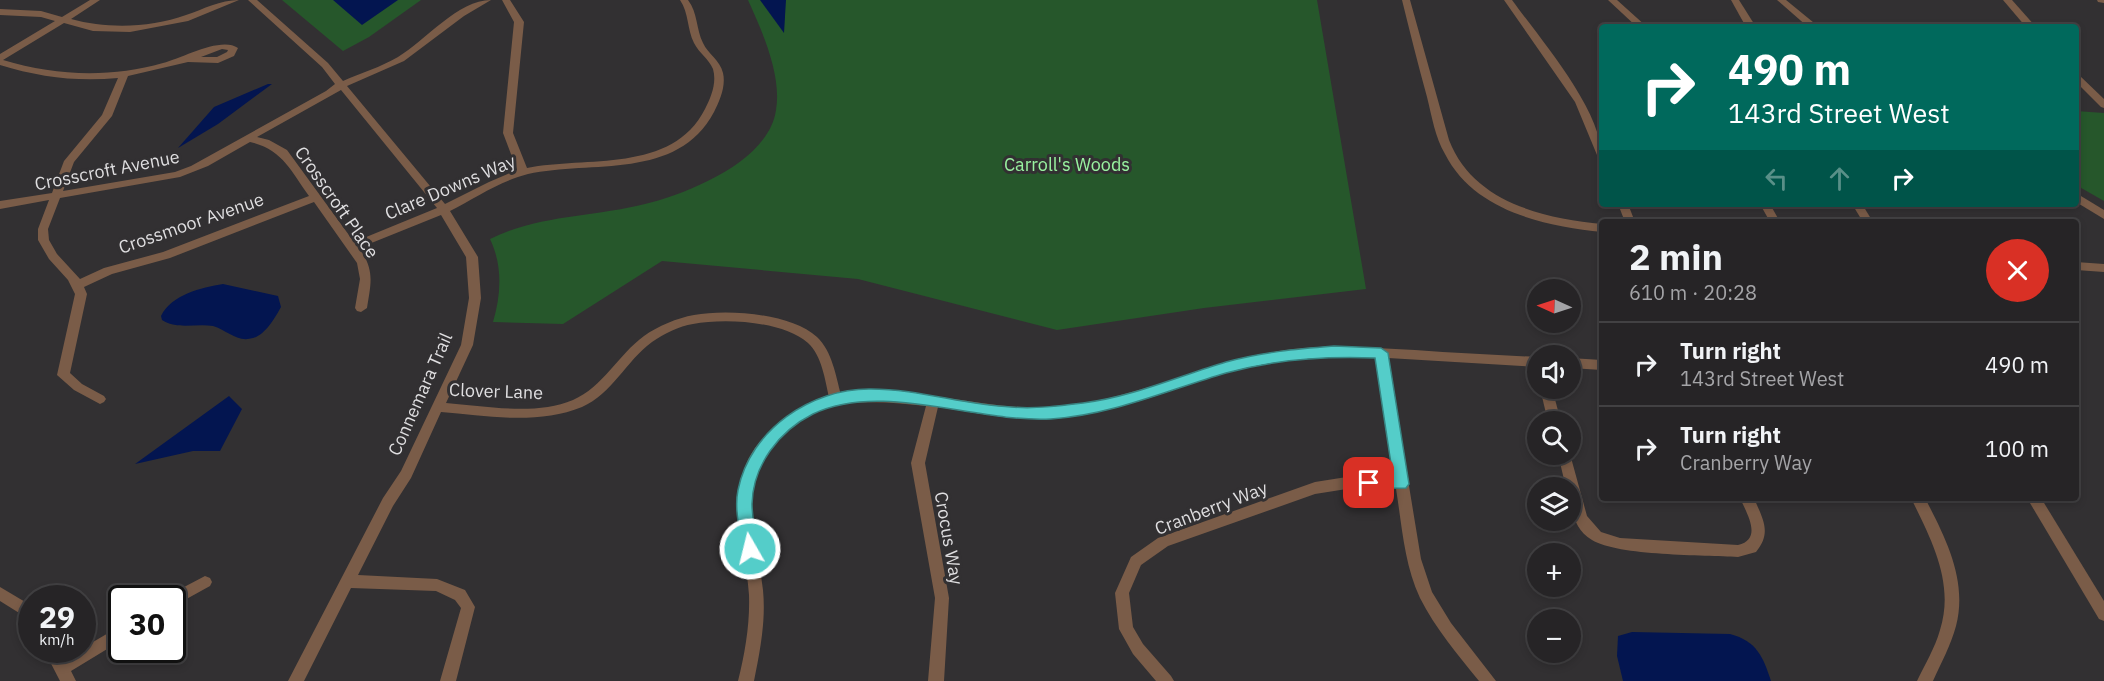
<!DOCTYPE html>
<meta charset="utf-8">
<style>
body{margin:0;font-family:"IBM Plex Sans",sans-serif;background:#323032;color:#f1f3f6;height:100vh;display:flex;flex-direction:column;font-size:22px;white-space:nowrap}
*{box-sizing:border-box;margin:0}
p{font-size:20px;color:#a4a4a7}
.icon{flex:none;width:33px;height:33px;fill:none;stroke:currentColor;stroke-width:2;stroke-linecap:round;stroke-linejoin:round}
.map{position:relative;flex:1;overflow:hidden}
.drawer{position:absolute;left:1599px;top:219px;width:480px;height:282px;display:flex;flex-direction:column;background:#262426;border-radius:6px;box-shadow:0 3px 9px #0003,0 0 0 2px #424143}
.drawer>*{flex:none}
.guide{position:absolute;left:1599px;top:24px;width:480px;height:183px;border-radius:6px;box-shadow:0 3px 9px #0003,0 0 0 2px #424143;background:#00695c;color:#fff;overflow:hidden}
.needle{width:39px;rotate:273deg}
.tools{position:absolute;left:1527px;top:279px;display:grid;gap:12px}
.tools a{display:grid;place-items:center;width:54px;height:54px;border-radius:50%;background:#262426;box-shadow:0 3px 9px #0003,0 0 0 2px #424143;font-size:30px}
.speed{position:absolute;left:18px;top:585px;display:flex;gap:12px;font-size:30px;font-weight:700;text-align:center}
.speed>*{display:grid;place-content:center;width:78px;height:78px;border-radius:50%;background:#262426;box-shadow:0 3px 9px #0003,0 0 0 2px #424143;line-height:1}
.speed small{font-size:15px;font-weight:400}
.speed .limit{border:3px solid #111;border-radius:9px;background:#fff;color:#111}
.pin{position:absolute;display:grid;place-items:center;width:51px;height:51px;color:#fff;margin:-26px;border-radius:12px;box-shadow:0 3px 9px #0006}
.me{position:absolute;width:66px;margin:-33px;rotate:352deg;stroke-linejoin:round;filter:drop-shadow(0 0 4px #0008)}
.turn{display:flex;align-items:center;gap:21px;height:126px;padding:0 30px;font-size:27px}
.turn .icon{width:78px;height:78px;stroke-width:2.5}
.turn b{display:block;font-size:42px;line-height:51px}
.lanes{display:flex;align-items:center;height:57px;padding:0 30px;background:#0003;justify-content:center;gap:30px;direction:ltr}
.lanes .off{opacity:.35}
.round{display:grid;place-items:center;flex:none;width:63px;height:63px;border-radius:32px;background:#323032}
.headline{display:flex;align-items:center;justify-content:space-between;height:102px;padding:0 30px}
h1{font-size:36px;font-weight:700;line-height:45px}
ul{padding:0;list-style:none}
li{display:flex;align-items:center;gap:18px;height:84px;padding:0 30px;border-top:2px solid #424143}
li div{flex:1}
li b{display:block;font-size:22px}
li em{font-style:normal}
.map>svg:first-child{display:block}
.green{fill:#26572b}
.water{fill:#031550}
.lines{fill:none;stroke-linecap:round;stroke-linejoin:round}
.minor{fill:#7a5c48;fill-rule:evenodd}
.route{fill:#54cdc9;stroke:#378583;stroke-width:1.5}
.labels{text-anchor:middle;dominant-baseline:central;stroke-width:6;stroke-linejoin:round;paint-order:stroke}
.park-label{font-size:18px;fill:#99f2a0;stroke:#323032}
.street-label{font-size:18px;fill:#dfdee0;stroke:#323032}
</style>
<div class="map">
<svg width="2104" height="681" viewBox="0 0 2104 681">
<rect width="100%" height="100%" fill="#323032"/>
<g class="green">
<path d="M282,0H421L369,37L343,51Z"/>
<path d="M748,0H1317L1366,289L1204,308L1057,330L858,279L662,261L563,324L493,322C501,295 503,266 490,239C538,215 593,217 645,204C689,193 769,161 776,110C782,75 762,31 748,0Z"/>
<path d="M2076,111L2104,113V201L2076,185Z"/>
</g>
<g class="water">
<path d="M333,0H398L362,25Z"/>
<path d="M760,0H786L784,33Z"/>
<path d="M268,84H272L218,124L178,148L214,107Z"/>
<path d="M223,284L278,296L281,307C275,318 265,335 253,338C237,343 227,330 213,326C197,323 176,330 162,320L161,316C172,294 201,288 223,284Z"/>
<path d="M229,396L242,409L220,451H193L135,464Z"/>
<path d="M1632,632L1730,634C1757,641 1763,657 1771,681H1623L1617,656L1618,636Z"/>
</g>
<g class="lines">
<g class="minor">
<path d="M90,0H100L71,19C107,29 150,28 186,15C204,9 220,0 239,0L188,21L130,32L93,31L64,23L3,60C56,76 110,78 163,63C183,58 221,36 238,48L234,56L218,63L188,62L128,76L112,116L74,162L63,191L175,172L191,166L326,91L335,84L322,67L248,0H257L328,63L343,81C361,73 381,67 398,57C426,40 458,0 491,0L464,16L404,61L347,86L445,204L489,182L517,170L503,133L514,22L502,0H510L524,22L513,133L527,168C586,156 672,174 705,109C711,97 717,83 713,69C709,59 699,53 694,43C687,29 689,13 680,0H688C698,13 696,29 703,43C708,54 720,60 723,73C726,86 720,100 714,112C677,181 592,160 528,174C500,181 475,198 450,211L478,257L481,298L473,345L446,403C486,406 535,416 573,400C603,387 618,355 644,336C658,326 677,318 694,315C727,309 791,313 817,337C832,351 836,376 841,395C912,382 983,412 1054,407C1131,401 1203,364 1279,351C1324,344 1370,348 1415,350C1456,353 1497,355 1538,357V367L1388,358L1421,559L1432,592L1451,623L1496,681H1479C1458,655 1435,628 1420,598C1404,564 1402,525 1396,489L1353,488L1315,494L1168,546L1141,565L1129,593L1133,627L1143,644L1171,676L1174,681H1156L1133,654L1119,629L1115,593L1131,557L1158,538L1315,482L1353,476L1394,478L1376,358C1342,356 1309,355 1276,361C1201,375 1131,409 1055,417C1016,421 976,413 938,407L925,463L949,598L944,681H928L935,598L911,463L926,406C882,401 829,396 793,425C787,429 782,436 777,442C765,455 756,467 753,485C748,520 759,556 763,590C766,621 760,651 754,681H738C745,653 750,624 749,595C746,546 724,492 755,448C759,442 766,436 771,431C786,415 807,402 829,397C825,380 822,356 808,343C783,321 725,318 693,324C679,326 664,334 652,342C626,361 612,394 582,407C538,425 487,416 441,412L411,478L393,506L358,575L437,579L465,590L475,607L456,681H440L461,608L455,600L436,591L351,588L304,681H288L383,498L401,471L461,345L469,298L466,257L441,215L359,248C375,270 371,283 367,308L361,312L357,311L355,308L360,279L357,263L314,202L170,258L112,274L84,287L87,294L70,373L82,384L104,396L106,399L104,402L100,404L74,390L57,375L75,294L68,280L49,259L38,240V229L49,200L0,209V201L52,193L64,161L102,115L118,78C77,82 39,77 0,65V54L55,21L41,17L0,15V9L41,11L62,17ZM222,49L228,50L227,52L217,57H201ZM341,90L437,208L354,242L287,150L269,140L257,137ZM250,142C282,149 291,171 309,196L163,252L104,268L80,279L57,254L49,240L48,229L60,198L180,177L208,166Z"/>
<path d="M1402,0H1410L1449,140C1473,202 1542,218 1602,224V232C1544,226 1474,211 1445,154C1435,137 1432,117 1427,97C1418,65 1410,32 1402,0Z"/>
<path d="M1504,0H1512C1541,40 1602,110 1602,158L1597,155L1575,102Z"/>
<path d="M1608,0H1617L1647,27H1637Z"/>
<path d="M1731,0H1739L1756,27H1746Z"/>
<path d="M1777,0H1786L1819,27H1808Z"/>
<path d="M2003,0H2012L2036,27H2026Z"/>
<path d="M2097,0H2104V3L2098,2Z"/>
<path d="M2076,74L2079,75L2104,99V108L2101,107L2076,82Z"/>
<path d="M2076,193L2104,210V219L2076,202Z"/>
<path d="M1618,204H1628L1635,222H1625Z"/>
<path d="M1760,204H1770L1780,222H1770Z"/>
<path d="M1852,204H1862L1873,222H1863Z"/>
<path d="M2076,262L2104,264V272L2076,270Z"/>
<path d="M1570,358L1602,360V370L1570,368Z"/>
<path d="M1540,388H1552L1561,422H1548Z"/>
<path d="M1558,454H1570L1587,516L1601,532L1620,538L1738,545C1763,539 1747,514 1740,498H1754C1763,520 1772,532 1756,552L1738,557C1705,555 1618,556 1592,540C1573,529 1570,507 1570,488H1566Z"/>
<path d="M1911,498H1925C1945,537 1968,580 1956,626C1951,645 1941,663 1933,681H1917C1925,664 1935,648 1940,630C1955,583 1931,539 1911,498Z"/>
<path d="M2027,498H2041L2104,601V621L2099,619Z"/>
<path d="M205,576L210,578L212,582L210,586L172,607V598H166L167,596Z"/>
<path d="M0,587L32,606V621L0,601Z"/>
<path d="M122,625V640L71,671L76,681H60L44,650H59L64,659Z"/>
</g>
</g>
<path class="route" d="M1334,346L1381,348L1388,353L1409,484L1406,488L1369,489L1361,483L1369,476L1393,477L1375,358C1324,356 1276,359 1226,373C1168,390 1112,415 1051,419C975,423 882,381 813,414C779,431 753,465 752,504C752,518 756,534 758,549L756,554H745L742,549C740,530 734,509 738,490C750,430 811,388 871,389C918,389 964,405 1011,407C1035,409 1059,406 1083,403C1132,397 1179,376 1226,362C1262,352 1297,349 1334,346Z"/>
<g class="labels">
<g class="park-label">
<text x="1067" y="164">Carroll's Woods</text>
</g>
<g class="street-label">
<text transform="translate(107 170) rotate(-11)">Crosscroft Avenue</text>
<text transform="translate(450 187) rotate(-23)">Clare Downs Way</text>
<text transform="translate(337 202) rotate(55)">Crosscroft Place</text>
<text transform="translate(191 223) rotate(-19)">Crossmoor Avenue</text>
<text transform="translate(496 391) rotate(2)">Clover Lane</text>
<text transform="translate(420 394) rotate(-66)">Connemara Trail</text>
<text transform="translate(1211 508) rotate(-21)">Cranberry Way</text>
<text transform="translate(949 538) rotate(80)">Crocus Way</text>
</g>
</g>
</svg>
<div class="tools">
<a><svg class="needle" viewBox="-14 -14 28 28"><path d="M0-13l5 13h-10z" fill="#e53935"/><path d="M0 13l5-13h-10z" fill="#a4a4a7"/></svg></a>
<a><svg class="icon" aria-label="sound" viewBox="0 0 24 24"><path d="M4 9h4l5-4v14l-5-4H4zM17 9q2 3 0 6"/></svg></a>
<a><svg class="icon" aria-label="search" viewBox="0 0 24 24"><circle cx="10" cy="10" r="6"/><path d="M15 15l6 6"/></svg></a>
<a><svg class="icon" aria-label="layers" viewBox="0 0 24 24"><path d="M12 4l9 5-9 5-9-5zM3 14l9 5 9-5"/></svg></a>
<a>+</a>
<a>−</a>
</div>
<div class="speed"><div>29<small>km/h</small></div><div class="limit">30</div></div>
<div class="pin" style="left:1369px;top:483px;background:#d93025"><svg class="icon" aria-label="arrive" viewBox="0 0 24 24"><path d="M6 21V4h12l-3 4 3 4H6"/></svg></div>
<svg class="me" style="left:750px;top:549px" viewBox="-20 -20 40 40"><circle r="17" fill="#54cdc9" stroke="#fff" stroke-width="3"/><path d="M0-11L8 9 0 5-8 9z" fill="#fff"/></svg>
<div class="guide">
<div class="turn"><svg class="icon" aria-label="right" viewBox="0 0 24 24"><path d="M7 20v-9h11M14 6l5 5-5 5"/></svg><div><b>490 m</b>143rd Street West</div></div>
<div class="lanes"><svg class="icon off" aria-label="left" viewBox="0 0 24 24"><path d="M17 20v-9H6M10 6l-5 5 5 5"/></svg><svg class="icon off" aria-label="ahead" viewBox="0 0 24 24"><path d="M12 20V5M6 11l6-6 6 6"/></svg><svg class="icon" aria-label="right" viewBox="0 0 24 24"><path d="M7 20v-9h11M14 6l5 5-5 5"/></svg></div>
</div>
<section class="drawer">
<div class="headline"><div><h1>2 min</h1><p>610 m · 20:28</p></div><a class="round" style="background:#d93025;color:#fff"><svg class="icon" aria-label="close" viewBox="0 0 24 24"><path d="M6 6l12 12M18 6L6 18"/></svg></a></div>
<ul>
<li><svg class="icon" aria-label="right" viewBox="0 0 24 24"><path d="M7 20v-9h11M14 6l5 5-5 5"/></svg><div><b>Turn right</b><p>143rd Street West</p></div><em>490 m</em></li>
<li><svg class="icon" aria-label="right" viewBox="0 0 24 24"><path d="M7 20v-9h11M14 6l5 5-5 5"/></svg><div><b>Turn right</b><p>Cranberry Way</p></div><em>100 m</em></li>
</ul>
</section>
</div>
